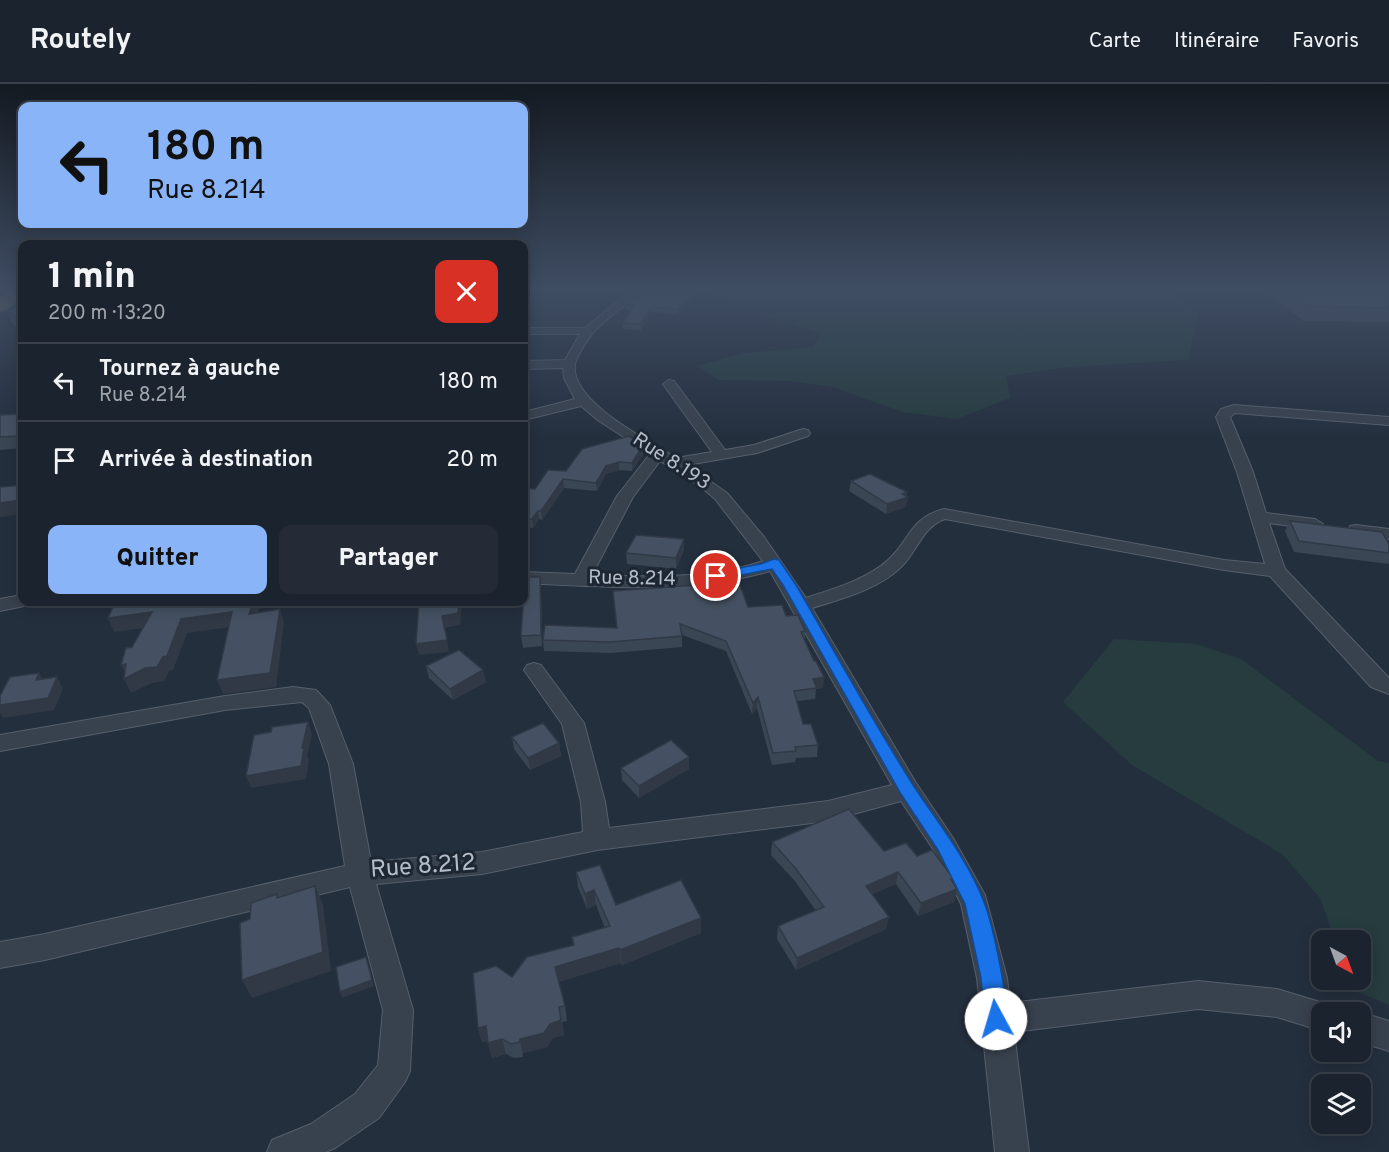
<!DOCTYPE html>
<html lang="fr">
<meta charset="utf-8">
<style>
body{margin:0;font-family:Overpass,sans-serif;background:#242b36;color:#f1f3f6;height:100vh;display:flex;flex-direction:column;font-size:22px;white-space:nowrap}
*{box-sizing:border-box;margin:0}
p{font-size:20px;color:#a0a4aa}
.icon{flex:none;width:33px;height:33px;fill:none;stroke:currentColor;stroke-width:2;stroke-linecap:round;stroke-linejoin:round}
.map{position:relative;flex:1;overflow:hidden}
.panel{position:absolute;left:18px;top:156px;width:510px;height:366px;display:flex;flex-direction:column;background:#1b232e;border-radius:12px;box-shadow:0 3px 15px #0003,0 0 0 2px #39404a}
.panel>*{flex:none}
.guide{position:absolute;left:18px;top:18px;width:510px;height:126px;border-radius:12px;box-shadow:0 3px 15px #0003,0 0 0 2px #39404a;background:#8ab4f8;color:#111;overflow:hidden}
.needle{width:39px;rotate:139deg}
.controls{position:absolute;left:1311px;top:846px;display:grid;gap:12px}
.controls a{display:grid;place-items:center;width:60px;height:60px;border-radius:12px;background:#1b232e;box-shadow:0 3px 15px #0003,0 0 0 2px #39404a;font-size:30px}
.pin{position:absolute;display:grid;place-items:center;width:51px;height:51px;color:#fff;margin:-26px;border:3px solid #fff;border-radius:50%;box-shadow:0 2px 6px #0007}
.me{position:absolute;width:66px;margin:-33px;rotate:354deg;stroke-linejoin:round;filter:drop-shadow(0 0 4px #0008)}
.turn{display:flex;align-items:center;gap:21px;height:126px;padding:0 30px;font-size:27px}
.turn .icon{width:78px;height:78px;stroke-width:2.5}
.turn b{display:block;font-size:42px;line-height:51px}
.round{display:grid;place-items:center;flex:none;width:63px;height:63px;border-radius:12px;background:#242b36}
.summary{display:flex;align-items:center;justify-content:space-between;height:102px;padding:0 30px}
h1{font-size:36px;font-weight:800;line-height:45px}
.cta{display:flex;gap:12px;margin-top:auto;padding:12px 30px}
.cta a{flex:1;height:69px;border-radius:12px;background:#8ab4f8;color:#111;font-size:24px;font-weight:800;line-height:69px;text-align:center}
.cta a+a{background:#242b36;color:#f1f3f6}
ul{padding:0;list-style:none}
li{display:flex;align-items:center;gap:18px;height:78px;padding:0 30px;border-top:2px solid #39404a}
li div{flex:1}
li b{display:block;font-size:22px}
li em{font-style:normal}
header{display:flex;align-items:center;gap:36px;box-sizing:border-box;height:84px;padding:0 30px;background:#1b232e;border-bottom:2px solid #39404a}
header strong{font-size:28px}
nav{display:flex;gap:33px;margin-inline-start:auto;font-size:21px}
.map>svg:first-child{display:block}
.green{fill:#263c3f}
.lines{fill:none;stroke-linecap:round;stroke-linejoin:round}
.minor-casing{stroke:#565f6c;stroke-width:2}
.highway-casing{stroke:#434c59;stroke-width:3}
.minor{fill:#38414e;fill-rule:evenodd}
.highway{fill:#746855;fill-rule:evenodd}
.wall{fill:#3b4654}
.shaded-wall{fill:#303945}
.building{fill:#455162;stroke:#303945;stroke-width:1.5}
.route{fill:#1a73e8;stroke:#114b97;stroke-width:1.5}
.labels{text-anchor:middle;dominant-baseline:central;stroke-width:6;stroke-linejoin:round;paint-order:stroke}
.street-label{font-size:20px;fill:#b4bcc9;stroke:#1d2633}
.near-street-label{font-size:24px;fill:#b4bcc9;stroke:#1d2633}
</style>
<header>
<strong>Routely</strong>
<nav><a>Carte</a><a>Itinéraire</a><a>Favoris</a></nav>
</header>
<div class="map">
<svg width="1389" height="1068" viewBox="0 0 1389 1068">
<rect width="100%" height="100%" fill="#242f3e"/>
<g class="green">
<path d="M721,204H887L903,210L980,207L986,204H1173L1198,230L1188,276L1069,283L1006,292L1010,314L957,335L902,328L833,303L791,297L719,296L697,282L744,269L813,263L823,250L709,214Z"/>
<path d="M1114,555L1196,560L1241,575L1378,677L1389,679V921L1353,906L1349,896H1360V856H1335L1320,814L1282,770L1132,681L1063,618Z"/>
</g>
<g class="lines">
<g class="minor-casing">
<g id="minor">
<path d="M634,204H645C630,221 607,231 593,249C587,256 576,273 575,281C570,318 650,357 676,374L712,368L663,300L669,296L674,297L725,366L754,361L803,345L808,346L810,349L808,352L757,369L687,381L727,409L764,453L806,514C833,505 865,496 887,477C910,457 909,434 944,425L1224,476L1265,480L1237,388L1216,333L1221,325L1234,321L1389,333V341L1235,329L1230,333L1253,388L1266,429L1315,435L1323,440L1315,445L1269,439L1285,485L1389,594V610L1371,603L1270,492L1224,486L945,435C923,442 917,468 901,483C879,505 841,515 812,524L916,699L953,754L985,811L1007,894L1010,919L1198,897L1277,905L1333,922L1336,928H1322V947L1277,933L1198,925L1014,948L1029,1068H995L977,894L961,820L935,768L901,717L828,737L597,766L482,790L376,800L413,926L410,987L405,998L379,1034L335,1064L326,1068H267L272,1056L311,1040L355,1010L378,981L383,926L350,803L45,876L0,884V858L45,850L345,782L329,680L309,624L302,618L225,626L0,667V651L225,612L293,603L316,606L330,621L353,680L371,778L482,768L583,748L581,718L562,640L524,586L527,581L534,579L541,581L584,639L605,718L609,744L828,717L892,701L770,487C692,510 604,503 524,499V488L575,490L617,412L650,370L599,337L581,322L524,336V328L575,315L564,294L563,284L524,285V277L565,276L580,250H524V244H585ZM660,377L701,403L715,415L763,477C713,495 646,493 592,491L633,413Z"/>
<path d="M1356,441L1389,445V455L1350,450L1348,446L1350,442Z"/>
<path d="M22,511V518H31L29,521L0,527V515Z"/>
<path d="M1359,928H1360L1389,937V967L1360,958Z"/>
</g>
</g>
<g class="highway-casing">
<path id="highway" d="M15,204H22V213L6,225L0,227V214Z"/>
</g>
<use href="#minor" class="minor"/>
<use href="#highway" class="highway"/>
</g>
<g class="wall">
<path d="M1261,204H1388L1389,205V238L1304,237L1261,206Z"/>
<path d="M696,211L678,231L651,228L641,246L623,245V239L631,226H625V220Z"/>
<path d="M22,222V247L13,241L7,227Z"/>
<path d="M22,330V364L0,366V331Z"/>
<path d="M644,369L632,387L619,386L606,390L597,407L564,404L542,436L539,435L533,444L524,443V404L535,405L566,387Z"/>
<path d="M851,397L907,408L906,423L886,430L849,407Z"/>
<path d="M1290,437L1389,460V480L1294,468L1285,447Z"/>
<path d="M684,455V466L676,485L627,480L626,469Z"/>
<path d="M541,504L542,562L523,564L521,552Z"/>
<path d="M614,517L748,523L786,532L805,547V556L823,604L816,605L815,615L797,617L803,640L818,661L817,673L796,674L795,678L772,681L757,624L752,630L726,567L682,551V563L611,569L544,567L543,556L617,544Z"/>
<path d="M426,582L486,598L453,616L429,594Z"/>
<path d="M512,653L559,659L561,672L530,686L514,665Z"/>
<path d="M621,684L689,685L639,714L622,696Z"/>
<path d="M772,758L884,767L917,772L953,794L952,798L957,805L954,818L918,832L896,800L872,810L886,845L796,886L777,855L778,842L816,827L795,797L771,771Z"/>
<path d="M576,788L616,821L701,834V849L622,881L621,879L558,898L565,922L567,937L562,938L564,951L553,954L547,963L523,969V973L514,974L506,970L492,974L488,957L482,958L478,944L512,893L573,861L572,853L605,844L596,821L587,825L578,803Z"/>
</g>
<g class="shaded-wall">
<path d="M699,204H706L696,211L678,231V225Z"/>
<path d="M526,221V227L524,241V232Z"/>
<path d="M651,223V228L641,246V240Z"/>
<path d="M643,361L644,369L632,387V379Z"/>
<path d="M619,378V386L606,390L597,407L596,399L606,382Z"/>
<path d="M563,395L564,404L542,436L541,427Z"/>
<path d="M907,408L906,414L908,413L906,423L886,430L887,420L902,410Z"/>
<path d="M22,416V430L0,433V419Z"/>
<path d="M538,427L539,435L533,444L532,435Z"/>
<path d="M684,455V466L676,485V474Z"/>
<path d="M540,493L541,504L542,562L541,551Z"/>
<path d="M253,518H261L254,544L249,530Z"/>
<path d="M459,518H462L460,541L444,544L442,532Z"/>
<path d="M280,525L284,539L276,603L223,610L217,596Z"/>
<path d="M152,528L158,542L114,548L108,534Z"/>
<path d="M232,528L237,542L187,549L173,586L169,587L164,597L152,599L131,609L124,595L127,593L121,581L181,535Z"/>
<path d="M447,556L449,568L419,571L416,560Z"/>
<path d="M483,586L486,598L453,616L450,605Z"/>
<path d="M39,589L46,601L36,596Z"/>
<path d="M57,593L63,605L54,626L3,634L0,629V621Z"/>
<path d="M824,593L823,604L816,605L817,604L813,595Z"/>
<path d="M758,613L757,624L752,630L753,619Z"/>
<path d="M308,638L312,650L307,672L309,676L306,695L251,704L246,692L302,664Z"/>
<path d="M559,659L561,672L530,686L528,674Z"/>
<path d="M689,673V685L639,714V702Z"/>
<path d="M898,788L896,800L864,814L866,802Z"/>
<path d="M315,802L323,820L331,887L252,914L242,896Z"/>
<path d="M957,805L954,818L918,832L921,819Z"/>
<path d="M594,806L596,821L587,825L585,810Z"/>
<path d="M889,833L886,845L796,886L797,874Z"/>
<path d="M701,834V849L622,881L620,866Z"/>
<path d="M619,864L621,879L557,898L555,883Z"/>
<path d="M366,873L374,902L342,914L340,908Z"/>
<path d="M561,936L564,951L553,954L547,963L523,969V973L520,955L550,940Z"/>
<path d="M486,942L490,956L482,958L478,944Z"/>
<path d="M502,955L506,970L492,974L488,959Z"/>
</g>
<g class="building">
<path d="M656,204H699L678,225L651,223L641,240L623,239L634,221L625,220Z"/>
<path d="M1283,204H1388L1389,205V224L1310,222Z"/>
<path d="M524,221H526L524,232Z"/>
<path d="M22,222V237L7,227Z"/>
<path d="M22,330V352L0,353V331Z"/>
<path d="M629,352L643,361L632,379L619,378L606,382L596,399L563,395L541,427H538L532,435H524V404L535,405L548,386L566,387L582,365Z"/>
<path d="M870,390L907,408L902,410L908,413L887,420L851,397Z"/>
<path d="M22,401V416L0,419V403Z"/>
<path d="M1290,437L1382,448L1389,460V469L1299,457Z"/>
<path d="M636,451L684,455L676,474L626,469Z"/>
<path d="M525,493H540L541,551L521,552Z"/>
<path d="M739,498L748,523L782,521L786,532L798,531L805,547L801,548L814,577H816L824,593L813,595L817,604L794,607L803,640H811L818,661L795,663L796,667L773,669L758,613L753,619L726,557L680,540L682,552L610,558L543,556L545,541L617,544L613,507Z"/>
<path d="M115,518H253L249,530L280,525L270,589L217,596L232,528L181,535L167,572L163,573L157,583L145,584L124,595L126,580L121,581L126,564L132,563L152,528L108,534Z"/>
<path d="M419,518H459L458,529L442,532L447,556L416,560Z"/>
<path d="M459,566L483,586L450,605L426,582Z"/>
<path d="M39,589L36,596L57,593L48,614L0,621V612L10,593Z"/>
<path d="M308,638L302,664H304L301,682L246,692L254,651L271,648L272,643Z"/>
<path d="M543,639L559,659L528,674L512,653Z"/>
<path d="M671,656L689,673L639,702L621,684Z"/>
<path d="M849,725L884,767L906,759L917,772L932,766L953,794L951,795L957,805L921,819L898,788L866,802L889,833L797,874L778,842L824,823L796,785L772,758Z"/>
<path d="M600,781L616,821L681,796L701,834L620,866L619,864L555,883L565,922L559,923L561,936L550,940L544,949L520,955V958L511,960L502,955L488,959L486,942L478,944L473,889L496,882L512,893L527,873L574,861L572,853L610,842L594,806L585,810L576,788Z"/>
<path d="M315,802L323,868L242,896L240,839L250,835L251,819L277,810V814Z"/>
<path d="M366,873L372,896L340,908L336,883Z"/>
</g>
<linearGradient id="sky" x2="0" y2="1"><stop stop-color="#141a22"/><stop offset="0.58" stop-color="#3f4d63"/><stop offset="1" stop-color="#3f4d63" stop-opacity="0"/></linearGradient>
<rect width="1389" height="354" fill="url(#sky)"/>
<path class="route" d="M774,475L779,476L796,501C835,568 872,636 913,701C938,739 968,776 984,818C992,839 1012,924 1004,943L996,946L988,943L985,935L981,894L965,820L938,766L901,710L783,501L772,485L716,496L710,492L712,489L761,480Z"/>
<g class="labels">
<g class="street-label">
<text transform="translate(671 378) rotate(33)">Rue 8.193</text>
<text transform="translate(632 495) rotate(1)">Rue 8.214</text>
</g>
<g class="near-street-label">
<text transform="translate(423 783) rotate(-4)">Rue 8.212</text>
</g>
</g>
</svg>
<div class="controls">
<a><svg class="needle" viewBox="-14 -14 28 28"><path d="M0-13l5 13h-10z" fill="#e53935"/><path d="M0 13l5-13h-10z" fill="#a0a4aa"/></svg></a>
<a><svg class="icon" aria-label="sound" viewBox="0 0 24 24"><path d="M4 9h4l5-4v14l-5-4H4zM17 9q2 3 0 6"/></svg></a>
<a><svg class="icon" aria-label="layers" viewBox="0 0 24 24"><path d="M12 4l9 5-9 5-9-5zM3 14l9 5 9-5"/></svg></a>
</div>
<div class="pin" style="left:716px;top:492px;background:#d93025"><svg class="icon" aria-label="arrive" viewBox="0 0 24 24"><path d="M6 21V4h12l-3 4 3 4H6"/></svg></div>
<svg class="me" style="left:996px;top:935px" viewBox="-20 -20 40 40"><circle r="19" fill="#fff"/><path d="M0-13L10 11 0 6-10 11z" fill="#1a73e8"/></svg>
<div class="guide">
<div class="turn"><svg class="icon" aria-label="left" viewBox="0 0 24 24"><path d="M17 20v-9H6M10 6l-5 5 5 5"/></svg><div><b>180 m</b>Rue 8.214</div></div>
</div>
<section class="panel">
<div class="summary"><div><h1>1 min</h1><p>200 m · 13:20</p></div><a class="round" style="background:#d93025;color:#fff"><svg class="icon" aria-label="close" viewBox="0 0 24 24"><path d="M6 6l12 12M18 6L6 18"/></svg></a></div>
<ul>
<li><svg class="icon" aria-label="left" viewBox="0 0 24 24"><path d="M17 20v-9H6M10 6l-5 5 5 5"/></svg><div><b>Tournez à gauche</b><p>Rue 8.214</p></div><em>180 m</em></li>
<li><svg class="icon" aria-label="arrive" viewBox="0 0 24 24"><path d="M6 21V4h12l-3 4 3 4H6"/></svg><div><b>Arrivée à destination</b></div><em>20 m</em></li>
</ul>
<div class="cta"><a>Quitter</a><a>Partager</a></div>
</section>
</div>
